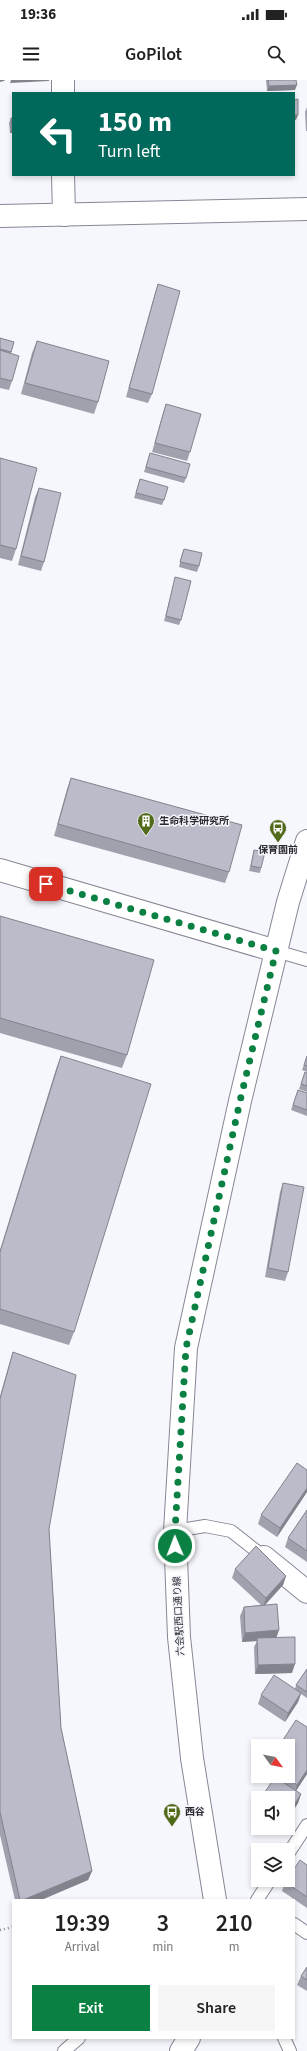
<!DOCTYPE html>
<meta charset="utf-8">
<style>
body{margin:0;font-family:"Source Sans 3","Noto Sans JP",sans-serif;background:#f6f6f6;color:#222;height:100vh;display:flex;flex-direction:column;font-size:15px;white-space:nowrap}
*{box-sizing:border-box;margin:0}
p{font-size:13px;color:#767676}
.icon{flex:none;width:22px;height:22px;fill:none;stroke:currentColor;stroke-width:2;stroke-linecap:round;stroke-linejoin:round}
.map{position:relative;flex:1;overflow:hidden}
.drawer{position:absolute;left:12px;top:1819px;width:283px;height:140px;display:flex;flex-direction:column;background:#fff;border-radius:0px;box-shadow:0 2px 6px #0003}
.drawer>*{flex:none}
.hud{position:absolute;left:12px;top:12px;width:283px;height:84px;border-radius:0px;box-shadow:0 2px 6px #0003;background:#00695c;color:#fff;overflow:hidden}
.needle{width:26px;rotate:123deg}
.controls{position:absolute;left:251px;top:1659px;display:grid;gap:8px}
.controls a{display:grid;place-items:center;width:44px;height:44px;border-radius:0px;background:#fff;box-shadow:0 2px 6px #0003;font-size:20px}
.pin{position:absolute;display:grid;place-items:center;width:34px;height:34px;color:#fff;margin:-17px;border-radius:8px;box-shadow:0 2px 6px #0006}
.me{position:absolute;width:44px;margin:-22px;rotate:359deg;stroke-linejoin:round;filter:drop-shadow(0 0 3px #0008)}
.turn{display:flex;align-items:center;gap:14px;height:84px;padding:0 20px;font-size:18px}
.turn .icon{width:52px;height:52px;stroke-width:2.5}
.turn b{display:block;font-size:28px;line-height:34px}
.eta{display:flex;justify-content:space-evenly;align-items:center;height:68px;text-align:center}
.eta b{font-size:24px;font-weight:600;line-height:28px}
.button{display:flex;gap:8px;margin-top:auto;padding:8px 20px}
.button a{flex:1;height:46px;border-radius:0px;background:#0b8043;color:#fff;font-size:16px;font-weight:600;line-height:46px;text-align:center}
.button a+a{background:#f6f6f6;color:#222}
.status{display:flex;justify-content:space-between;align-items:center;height:28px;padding:0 20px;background:#fff;direction:ltr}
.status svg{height:11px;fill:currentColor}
header{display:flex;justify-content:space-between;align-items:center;height:52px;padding:0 20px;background:#fff;font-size:18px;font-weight:600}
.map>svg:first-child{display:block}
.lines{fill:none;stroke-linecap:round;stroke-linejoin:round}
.service-casing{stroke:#878795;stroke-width:14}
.minor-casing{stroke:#878795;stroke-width:24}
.tertiary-casing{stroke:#878795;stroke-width:24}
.path{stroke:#898990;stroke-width:2.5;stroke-dasharray:1 3;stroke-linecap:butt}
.service{stroke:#fff;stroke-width:12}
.minor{stroke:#fff;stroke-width:22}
.tertiary{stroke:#fff;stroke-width:22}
.wall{fill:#a1a1ad}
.shaded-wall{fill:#83838d}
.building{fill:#bbbbc9;stroke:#83838d}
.route{stroke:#0b8043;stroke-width:7;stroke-dasharray:0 12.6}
.labels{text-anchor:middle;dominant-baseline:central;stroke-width:3;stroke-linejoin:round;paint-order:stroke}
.poi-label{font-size:10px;font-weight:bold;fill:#2a2a30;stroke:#f6f6fd;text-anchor:start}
.street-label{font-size:10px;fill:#2a2a30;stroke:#f6f6fd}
</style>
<div class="status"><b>19:36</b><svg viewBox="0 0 49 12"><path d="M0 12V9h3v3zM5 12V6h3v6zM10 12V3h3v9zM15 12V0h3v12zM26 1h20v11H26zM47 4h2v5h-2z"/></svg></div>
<header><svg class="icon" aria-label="menu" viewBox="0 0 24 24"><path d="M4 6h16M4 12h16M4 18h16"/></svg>GoPilot<svg class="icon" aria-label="search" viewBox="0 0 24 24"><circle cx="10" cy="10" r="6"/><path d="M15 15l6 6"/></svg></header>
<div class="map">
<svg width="307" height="1971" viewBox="0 0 307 1971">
<rect width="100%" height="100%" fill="#f6f6fd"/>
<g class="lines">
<g class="service-casing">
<g id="service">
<path d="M276,871L307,880"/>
<path d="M175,1451L205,1446L231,1451L264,1477"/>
<path d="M288,1774L307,1745"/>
<path d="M257,1820L270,1800"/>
<path d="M294,1844L307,1853"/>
<path d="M284,1958L290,1971"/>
<path d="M64,1971L79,1958"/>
</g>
</g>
<g class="minor-casing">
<g id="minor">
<path d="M63,0V13"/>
<path d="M63,95L64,135"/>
<path d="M0,790L276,871"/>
<path d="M264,1477L307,1512"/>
</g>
</g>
<g class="tertiary-casing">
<g id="tertiary">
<path d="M0,136L307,129"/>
<path d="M215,1820L192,1678L179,1557L175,1451L186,1268L240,1021L288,822L307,761"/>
<path d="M181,1971L189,1958"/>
</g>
</g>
<path class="path" d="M0,1850L13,1847"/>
<use href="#service" class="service"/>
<use href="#minor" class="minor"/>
<use href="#tertiary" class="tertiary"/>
</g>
<g class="wall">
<path d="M266,0H296L295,10L267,11Z"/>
<path d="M307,27V51H306L305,32Z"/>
<path d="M11,38H13V53H10L9,43Z"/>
<path d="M158,204L152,314L148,323L126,317L155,213Z"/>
<path d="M0,258L14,262L11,274L12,301L9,310L0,308Z"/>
<path d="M37,261L98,322L94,334L21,314L32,273Z"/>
<path d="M166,324L190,372L187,381L152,372L163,333Z"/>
<path d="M150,373L186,398L184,403L144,392Z"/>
<path d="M0,378L16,469L12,481L0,478Z"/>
<path d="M140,399L164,420L162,425L134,418Z"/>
<path d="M39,408L44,482L41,491L18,485L35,417Z"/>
<path d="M184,469L199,486L197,492L179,487L182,474Z"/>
<path d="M175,497L181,540L179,545L164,541L174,503Z"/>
<path d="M71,698L229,792L225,803L54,756L67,709Z"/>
<path d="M254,770L261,788L260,793L249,791L253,775Z"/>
<path d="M0,836L127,975L122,988L0,953Z"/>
<path d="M61,976L74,1252L69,1265L0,1244V1170L56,989Z"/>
<path d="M307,976V992L302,990Z"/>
<path d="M305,992L307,993V1012L299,1009Z"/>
<path d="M298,1010L307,1013V1036L291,1030Z"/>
<path d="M283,1103L288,1192L285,1201L265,1197L280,1112Z"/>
<path d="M13,1272L49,1449L61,1648L92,1791L88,1800L41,1820H15L0,1755V1316L10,1281Z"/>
<path d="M307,1390V1412L277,1457L258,1444L261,1435Z"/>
<path d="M307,1430V1482L285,1467L288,1458Z"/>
<path d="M235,1489L286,1496L283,1505L265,1525L276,1558L292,1593L255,1594L254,1567L257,1561L242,1562L240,1536L244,1527L261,1525L232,1498Z"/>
<path d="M307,1589V1618L301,1614L298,1622L285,1642L258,1624L261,1615L295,1609L296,1605Z"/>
<path d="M307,1647V1694L296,1711L301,1714L298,1723L288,1739V1718L273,1700L267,1696H288Z"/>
<path d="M258,1723V1731L256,1730Z"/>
<path d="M307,1785V1828L282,1811L285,1802Z"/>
<path d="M307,1887V1911L297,1905L301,1896Z"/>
</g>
<g class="shaded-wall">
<path d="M0,0H5L4,1L0,2Z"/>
<path d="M11,0H49V1L10,3Z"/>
<path d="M297,5L295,10L267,11L269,6Z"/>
<path d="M294,35H298L296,40H294Z"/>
<path d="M12,48H13V53H10Z"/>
<path d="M307,1408V1412L277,1457L280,1448Z"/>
<path d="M286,1496L283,1505L263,1527L266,1518Z"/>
<path d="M279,1550L276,1559L257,1558V1561L242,1562L245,1553Z"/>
<path d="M295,1584L292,1593L255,1594L258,1585Z"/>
<path d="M301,1613L298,1622L285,1642L288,1633Z"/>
<path d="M307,1690V1694L294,1714L297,1705Z"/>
<path d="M301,1714L298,1723L288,1739V1735Z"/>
<path d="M92,1791L88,1800L41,1820H23Z"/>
</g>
<g class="building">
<path d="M268,0H296L297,5L269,6Z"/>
<path d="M298,19V35H294V20Z"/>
<path d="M11,38H13V48H12Z"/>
<path d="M158,204L180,211L152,314L129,308Z"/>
<path d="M0,258L14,262L11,272L0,269Z"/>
<path d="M37,261L109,281L98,322L25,303Z"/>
<path d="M0,270L19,276L12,301L0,298Z"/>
<path d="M166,324L201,334L190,372L155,363Z"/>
<path d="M150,373L190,384L186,398L146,387Z"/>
<path d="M0,378L37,388L16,469L0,465Z"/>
<path d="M140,399L168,407L164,420L136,413Z"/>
<path d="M39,408L61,413L44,482L21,476Z"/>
<path d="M184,469L202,473L199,486L180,482Z"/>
<path d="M175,497L191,501L181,540L166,536Z"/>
<path d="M71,698L242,745L229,792L58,744Z"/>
<path d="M254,770L265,772L261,788L251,786Z"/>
<path d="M0,836L154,880L127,975L0,938Z"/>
<path d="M61,976L151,1004L74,1252L0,1229V1172Z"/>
<path d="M307,976V986L304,985Z"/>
<path d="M305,992L307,993V1006L301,1004Z"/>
<path d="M298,1010L307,1013V1030L293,1025Z"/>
<path d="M283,1103L304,1107L288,1192L268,1188Z"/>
<path d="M13,1272L76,1295L49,1449L61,1648L92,1791L23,1820H20L0,1732V1319Z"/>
<path d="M297,1383L307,1390V1408L280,1448L261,1435Z"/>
<path d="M307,1430V1471L288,1458Z"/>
<path d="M256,1466L286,1496L266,1518L235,1489Z"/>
<path d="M277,1524L279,1550L245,1553L244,1527Z"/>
<path d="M295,1557V1584L258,1585L257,1558Z"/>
<path d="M307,1589V1612L296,1605Z"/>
<path d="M274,1595L301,1613L288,1633L261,1615Z"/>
<path d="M296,1640L307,1647V1690L297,1705L284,1696H288V1666H279Z"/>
<path d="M275,1697L301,1714L288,1735V1718H261Z"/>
<path d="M300,1780L307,1785V1817L285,1802L287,1800H288V1798Z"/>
<path d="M307,1887V1900L301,1896Z"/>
</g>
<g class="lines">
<path class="route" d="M46,804L276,871L240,1021L186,1268L175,1451V1466"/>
</g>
<defs>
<g id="building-pin" transform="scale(0.9)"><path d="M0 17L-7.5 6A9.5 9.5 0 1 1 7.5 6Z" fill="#516a1a" stroke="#f6f6fd"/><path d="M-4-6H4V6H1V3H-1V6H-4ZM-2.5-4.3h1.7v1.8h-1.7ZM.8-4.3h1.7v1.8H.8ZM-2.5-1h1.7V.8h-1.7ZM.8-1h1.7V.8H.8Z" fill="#fff"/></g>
<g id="bus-pin" transform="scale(0.9)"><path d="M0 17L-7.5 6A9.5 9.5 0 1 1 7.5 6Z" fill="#516a1a" stroke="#f6f6fd"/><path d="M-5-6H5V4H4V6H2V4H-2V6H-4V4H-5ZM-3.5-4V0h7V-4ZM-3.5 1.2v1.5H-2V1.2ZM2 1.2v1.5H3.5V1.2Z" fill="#fff"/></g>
</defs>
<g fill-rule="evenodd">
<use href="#building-pin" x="146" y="741"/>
<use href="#bus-pin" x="278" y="748"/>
<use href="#bus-pin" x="172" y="1732"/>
</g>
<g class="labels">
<g class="poi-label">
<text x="159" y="741">生命科学研究所</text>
<text x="278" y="770" text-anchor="middle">保育園前</text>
<text x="185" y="1732">西谷</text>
</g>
<g class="street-label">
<text transform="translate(179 1536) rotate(-93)">六会駅西口通り線</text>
</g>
</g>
</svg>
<div class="controls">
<a><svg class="needle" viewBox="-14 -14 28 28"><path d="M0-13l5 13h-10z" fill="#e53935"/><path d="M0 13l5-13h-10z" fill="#767676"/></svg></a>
<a><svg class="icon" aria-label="sound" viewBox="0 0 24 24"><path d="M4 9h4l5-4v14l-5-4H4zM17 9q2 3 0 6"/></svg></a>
<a><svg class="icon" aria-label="layers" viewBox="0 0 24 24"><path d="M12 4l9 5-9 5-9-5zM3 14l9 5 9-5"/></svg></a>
</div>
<div class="pin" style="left:46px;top:804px;background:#d93025"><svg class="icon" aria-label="arrive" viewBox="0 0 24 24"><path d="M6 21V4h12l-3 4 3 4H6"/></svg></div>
<svg class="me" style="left:175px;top:1466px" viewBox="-20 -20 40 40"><circle r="17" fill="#0b8043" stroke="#fff" stroke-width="3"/><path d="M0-11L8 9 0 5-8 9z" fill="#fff"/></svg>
<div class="hud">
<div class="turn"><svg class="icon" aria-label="left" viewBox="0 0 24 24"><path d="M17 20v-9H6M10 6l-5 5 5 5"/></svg><div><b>150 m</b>Turn left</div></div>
</div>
<section class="drawer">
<div class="eta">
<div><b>19:39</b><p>Arrival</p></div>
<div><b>3</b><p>min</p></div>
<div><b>210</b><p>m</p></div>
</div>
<div class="button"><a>Exit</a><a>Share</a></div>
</section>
</div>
